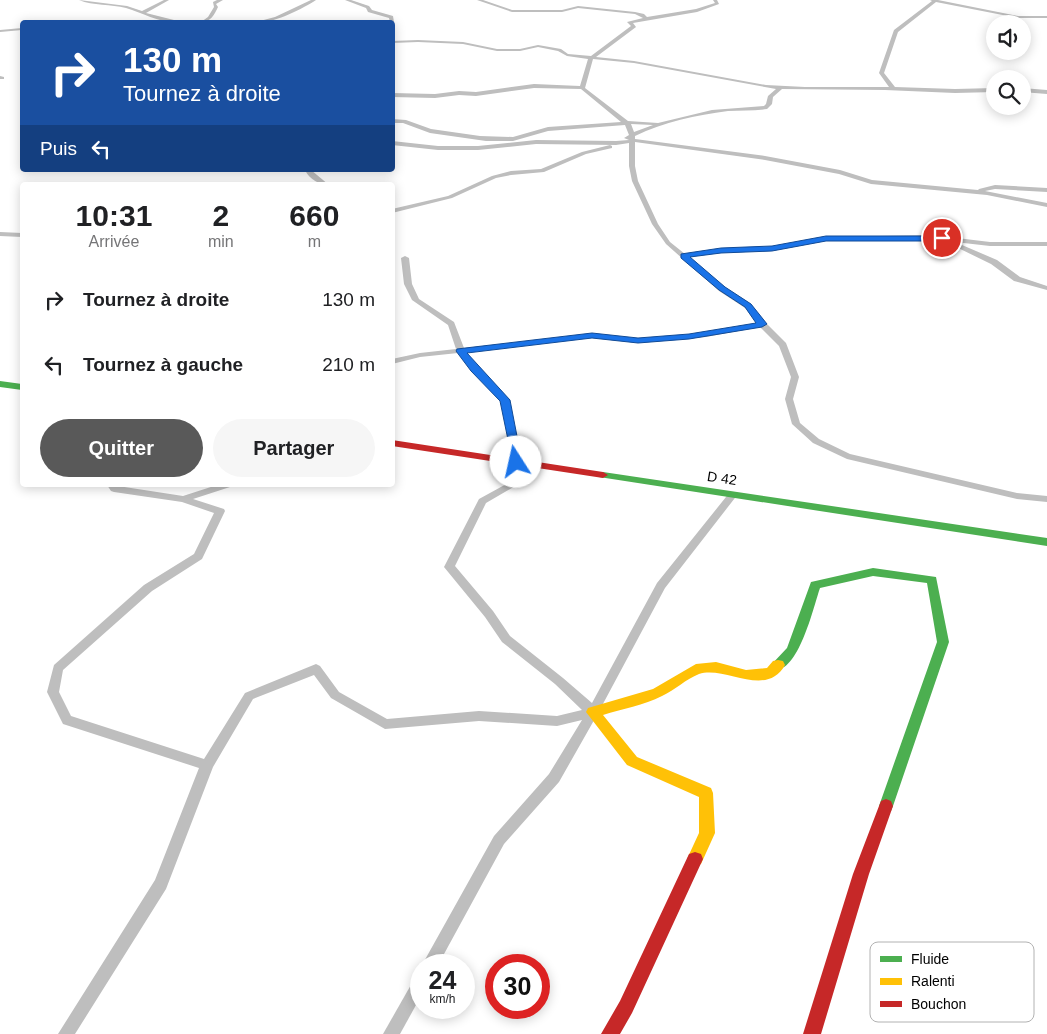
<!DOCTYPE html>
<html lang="fr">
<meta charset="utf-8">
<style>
body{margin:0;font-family:Arial,sans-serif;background:#f6f6f6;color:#202124;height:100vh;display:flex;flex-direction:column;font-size:19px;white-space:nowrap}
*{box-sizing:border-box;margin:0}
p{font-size:16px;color:#757577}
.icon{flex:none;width:28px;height:28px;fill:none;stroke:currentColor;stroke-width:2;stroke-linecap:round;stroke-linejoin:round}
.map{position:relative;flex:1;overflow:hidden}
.side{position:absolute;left:20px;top:182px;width:375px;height:305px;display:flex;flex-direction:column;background:#fff;border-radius:5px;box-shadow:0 2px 12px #0003}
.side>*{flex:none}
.hud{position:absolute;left:20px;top:20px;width:375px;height:152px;border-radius:5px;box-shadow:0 2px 12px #0003;background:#1a4fa0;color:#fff;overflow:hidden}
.buttons{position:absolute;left:986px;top:15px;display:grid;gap:10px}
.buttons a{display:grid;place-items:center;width:45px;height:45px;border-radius:50%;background:#fff;box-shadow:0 2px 12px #0003;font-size:25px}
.speed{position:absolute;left:410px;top:954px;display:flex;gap:10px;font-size:25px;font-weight:700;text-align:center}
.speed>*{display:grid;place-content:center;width:65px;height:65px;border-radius:50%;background:#fff;box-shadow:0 2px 12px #0003;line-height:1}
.speed small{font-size:12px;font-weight:400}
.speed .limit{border:8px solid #d22;background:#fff;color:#111}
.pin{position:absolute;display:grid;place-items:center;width:42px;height:42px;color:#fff;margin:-21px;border:2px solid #fff;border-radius:50%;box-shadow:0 1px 5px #0007}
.me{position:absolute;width:55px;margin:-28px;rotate:350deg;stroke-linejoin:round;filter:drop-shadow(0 0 4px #0008)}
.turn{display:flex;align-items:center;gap:18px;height:105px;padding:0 20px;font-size:22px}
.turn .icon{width:65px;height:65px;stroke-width:2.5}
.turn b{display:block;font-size:35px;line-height:42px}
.then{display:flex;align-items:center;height:48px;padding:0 20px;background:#0003;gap:10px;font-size:19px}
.eta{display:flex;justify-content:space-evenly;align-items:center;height:85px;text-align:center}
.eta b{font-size:30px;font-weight:700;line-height:35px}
.primary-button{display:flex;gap:10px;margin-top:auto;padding:10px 20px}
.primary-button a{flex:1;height:58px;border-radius:30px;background:#595959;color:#fff;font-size:20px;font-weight:700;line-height:58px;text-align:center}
.primary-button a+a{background:#f6f6f6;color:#202124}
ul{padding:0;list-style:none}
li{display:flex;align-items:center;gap:15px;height:65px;padding:0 20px}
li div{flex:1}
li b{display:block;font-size:19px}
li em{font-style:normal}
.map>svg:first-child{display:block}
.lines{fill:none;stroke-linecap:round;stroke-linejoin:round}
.street{fill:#bebebe;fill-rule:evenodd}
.fast{fill:#4caf50;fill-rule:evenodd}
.slow{fill:#ffc107;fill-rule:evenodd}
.jam{fill:#c62828;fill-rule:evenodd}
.route{fill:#1a73e8;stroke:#114b97}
.labels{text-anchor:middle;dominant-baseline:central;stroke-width:4.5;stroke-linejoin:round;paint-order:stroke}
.street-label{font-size:14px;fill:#000;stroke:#fff}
.key{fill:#fff;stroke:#b2b2b2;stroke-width:1}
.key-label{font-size:14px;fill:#000}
</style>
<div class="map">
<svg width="1047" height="1034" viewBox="0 0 1047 1034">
<rect width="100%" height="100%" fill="#fff"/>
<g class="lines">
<g class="street">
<path d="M79,0L127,6L142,11L164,0H169L146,13L182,22C162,25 144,13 126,8C111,4 93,6 79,0Z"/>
<path d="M217,0H223L216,4L218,7C214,15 211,22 201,22L208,17L214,7L213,2Z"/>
<path d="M311,0H316C302,9 273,24 256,22L275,17Z"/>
<path d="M345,0H351L369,6L372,10L393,16L394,22H390L389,18L368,12L366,8Z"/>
<path d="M477,0H483L512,10H562L578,6L635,12L644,14L647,17L696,9L715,3L713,0H717L719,4L697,12L633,23L636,27L596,57L634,61L766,85L805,87H889L879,73L894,30L932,1L930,0H938L1018,16H1047V18H1018L936,2L898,32L884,73L895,87L955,89L995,88V92L955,93L885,90L782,89L773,97L772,104L767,109C754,111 741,110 728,111C696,115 664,122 635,136V139L765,156L840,170L872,180L978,190L979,189L995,185L1047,188V192L995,189L985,191L1047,203V207L987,195L871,184L839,174L765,160L635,142V166L638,181L658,224L670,242L685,254L721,249L772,247L826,237L932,235L990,242H1047V246H990L955,242L997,260L1020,277L1047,286V290L1014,281L991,264L948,243L947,241L932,239L826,241L772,251L721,253L689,257L725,287L751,304L765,322L786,343L799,377L793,399L800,423L819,439L850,454L1017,493L1047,496V502L1017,499L847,459L813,443L792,424L785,399L791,377L779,346L760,327L706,337L639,343L592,338L466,352L477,366L509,400L522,462V482L486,503L455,566L493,611L510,636L563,678L592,703L657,583L730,492H736L738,494L665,588L597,715L559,782L504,844L438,965H422L494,836L549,774L582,720L557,726L479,721L385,729L331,698L314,675L253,699L213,767L166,889L75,1034H58L155,880L199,768L63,724L47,692L54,665L144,585L194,554L214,513L182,502L114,492L111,491L107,485H117L118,486L183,496L217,485H232L230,487L193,499L224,509L225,511L202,559L152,591L63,670L59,692L71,716L204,759L245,693L316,664L320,666L339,692L387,719L479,711L557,716L582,710L555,684L502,642L485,617L444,567L479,499L512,481V462L501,401L471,370L458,353L420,357L392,364V359L420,353L456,349L448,325L412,300L404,284L401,258L405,256L409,258L412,284L419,299L454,322L464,348L592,334L639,339L706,333L757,323L745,308L719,291L666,244L652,224L632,181L629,166V143L616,145L536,144L478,150H438L392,145V141L438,146H478L536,140L616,141L629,140L624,138L629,135L625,125L548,131L513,141H486L430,133L403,123H392V119L406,120L431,129L480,136L513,137L548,127L621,122L581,89L534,88L476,96L459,95L435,98L392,97V93L435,94L459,91L476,92L534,84L580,86L588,59L567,56L558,51L538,47L520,51H497L463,44L418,42L392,43V41L418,40L463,42L497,49H520L538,45L561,49L568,54L591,56L631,26L627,22L643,18L635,14L578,8L562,12H512ZM593,59L634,63L776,89L768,96L766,104L764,106L712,110L658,123L628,121L585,88ZM631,124L653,125L634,132Z"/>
<path d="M22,28V30L0,32V30Z"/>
<path d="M0,76L4,77V79H0Z"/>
<path d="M1022,88L1047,90V94L1022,92Z"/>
<path d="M610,145L612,146V148L586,154L544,172L511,175L496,178L452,198L392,213V209L448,196L492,176L511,171L541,169L582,152Z"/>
<path d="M305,170H311L329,185C320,185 309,179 305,170Z"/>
<path d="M0,232L22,233V237L0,236Z"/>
<path d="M421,973V996L400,1034H383L416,976Z"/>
</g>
<g class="fast">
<path d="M0,381L22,384V390L0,387Z"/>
<path d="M603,472L1047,538V546L599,477L598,475L599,473Z"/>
<path d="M873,568L936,577L949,642L893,806L891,811L886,813L881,811L879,806L937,642L927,583L873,576L820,588C814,605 798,676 773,669L771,665L787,648L811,582Z"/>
</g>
<path class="slow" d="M778,660L783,661L785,665C766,699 725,665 699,674C686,679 675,690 662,696C644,705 622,709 603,715L637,757L711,788L713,793L715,833L701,864L695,866L689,864L687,859L699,833V797L627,765L586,712L588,708L653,689L696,664L716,662L746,670L767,668L773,661Z"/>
<g class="jam">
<path d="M392,440L603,472L608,475L603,478L392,446Z"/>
<path d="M886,799L891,801L893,806L869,874L821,1034H803L853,874L879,806L881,801Z"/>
<path d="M695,852L701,854L703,859L632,1013L620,1034H601L620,1001L689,854Z"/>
</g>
</g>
<path class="route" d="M826,236H942L946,238L942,241H826L772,251L721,253L690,257L725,287L751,304L767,324L762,327L689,339L638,343L592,338L467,353L510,400L522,462L516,465L513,464L500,401L471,371L456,351L457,349L592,333L638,338L689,334L756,323L745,307L719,290L681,258V254L721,248L772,246Z"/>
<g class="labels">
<g class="street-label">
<text transform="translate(722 478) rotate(9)">D 42</text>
</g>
</g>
<rect x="870" y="942" width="164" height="80" rx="8" class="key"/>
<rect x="880" y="956" width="22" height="6" fill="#4caf50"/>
<rect x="880" y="978" width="22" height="7" fill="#ffc107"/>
<rect x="880" y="1001" width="22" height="6" fill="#c62828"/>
<g class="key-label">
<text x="911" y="964">Fluide</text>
<text x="911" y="986">Ralenti</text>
<text x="911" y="1009">Bouchon</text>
</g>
</svg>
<div class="buttons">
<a><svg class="icon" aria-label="sound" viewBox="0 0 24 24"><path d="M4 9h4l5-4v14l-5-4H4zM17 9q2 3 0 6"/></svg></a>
<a><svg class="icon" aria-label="search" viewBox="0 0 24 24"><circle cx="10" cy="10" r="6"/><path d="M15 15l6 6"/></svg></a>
</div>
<div class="speed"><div>24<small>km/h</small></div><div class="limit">30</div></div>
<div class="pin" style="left:942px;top:238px;background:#d93025"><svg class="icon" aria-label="arrive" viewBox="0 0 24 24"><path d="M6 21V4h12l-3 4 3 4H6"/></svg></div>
<svg class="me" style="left:516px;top:462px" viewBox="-20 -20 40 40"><circle r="19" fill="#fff"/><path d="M0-13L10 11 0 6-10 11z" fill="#1a73e8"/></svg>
<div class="hud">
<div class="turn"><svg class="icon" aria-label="right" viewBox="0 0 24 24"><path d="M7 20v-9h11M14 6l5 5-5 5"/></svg><div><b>130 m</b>Tournez à droite</div></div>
<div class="then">Puis<svg class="icon" aria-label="left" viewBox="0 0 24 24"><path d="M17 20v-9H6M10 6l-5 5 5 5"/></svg></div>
</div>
<section class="side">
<div class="eta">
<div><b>10:31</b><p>Arrivée</p></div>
<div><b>2</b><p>min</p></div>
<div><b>660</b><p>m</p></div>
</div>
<ul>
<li><svg class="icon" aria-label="right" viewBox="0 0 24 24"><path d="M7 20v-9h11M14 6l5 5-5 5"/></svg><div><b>Tournez à droite</b></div><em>130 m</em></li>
<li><svg class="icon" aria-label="left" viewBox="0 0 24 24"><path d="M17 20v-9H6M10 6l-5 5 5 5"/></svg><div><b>Tournez à gauche</b></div><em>210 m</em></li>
</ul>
<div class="primary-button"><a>Quitter</a><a>Partager</a></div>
</section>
</div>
